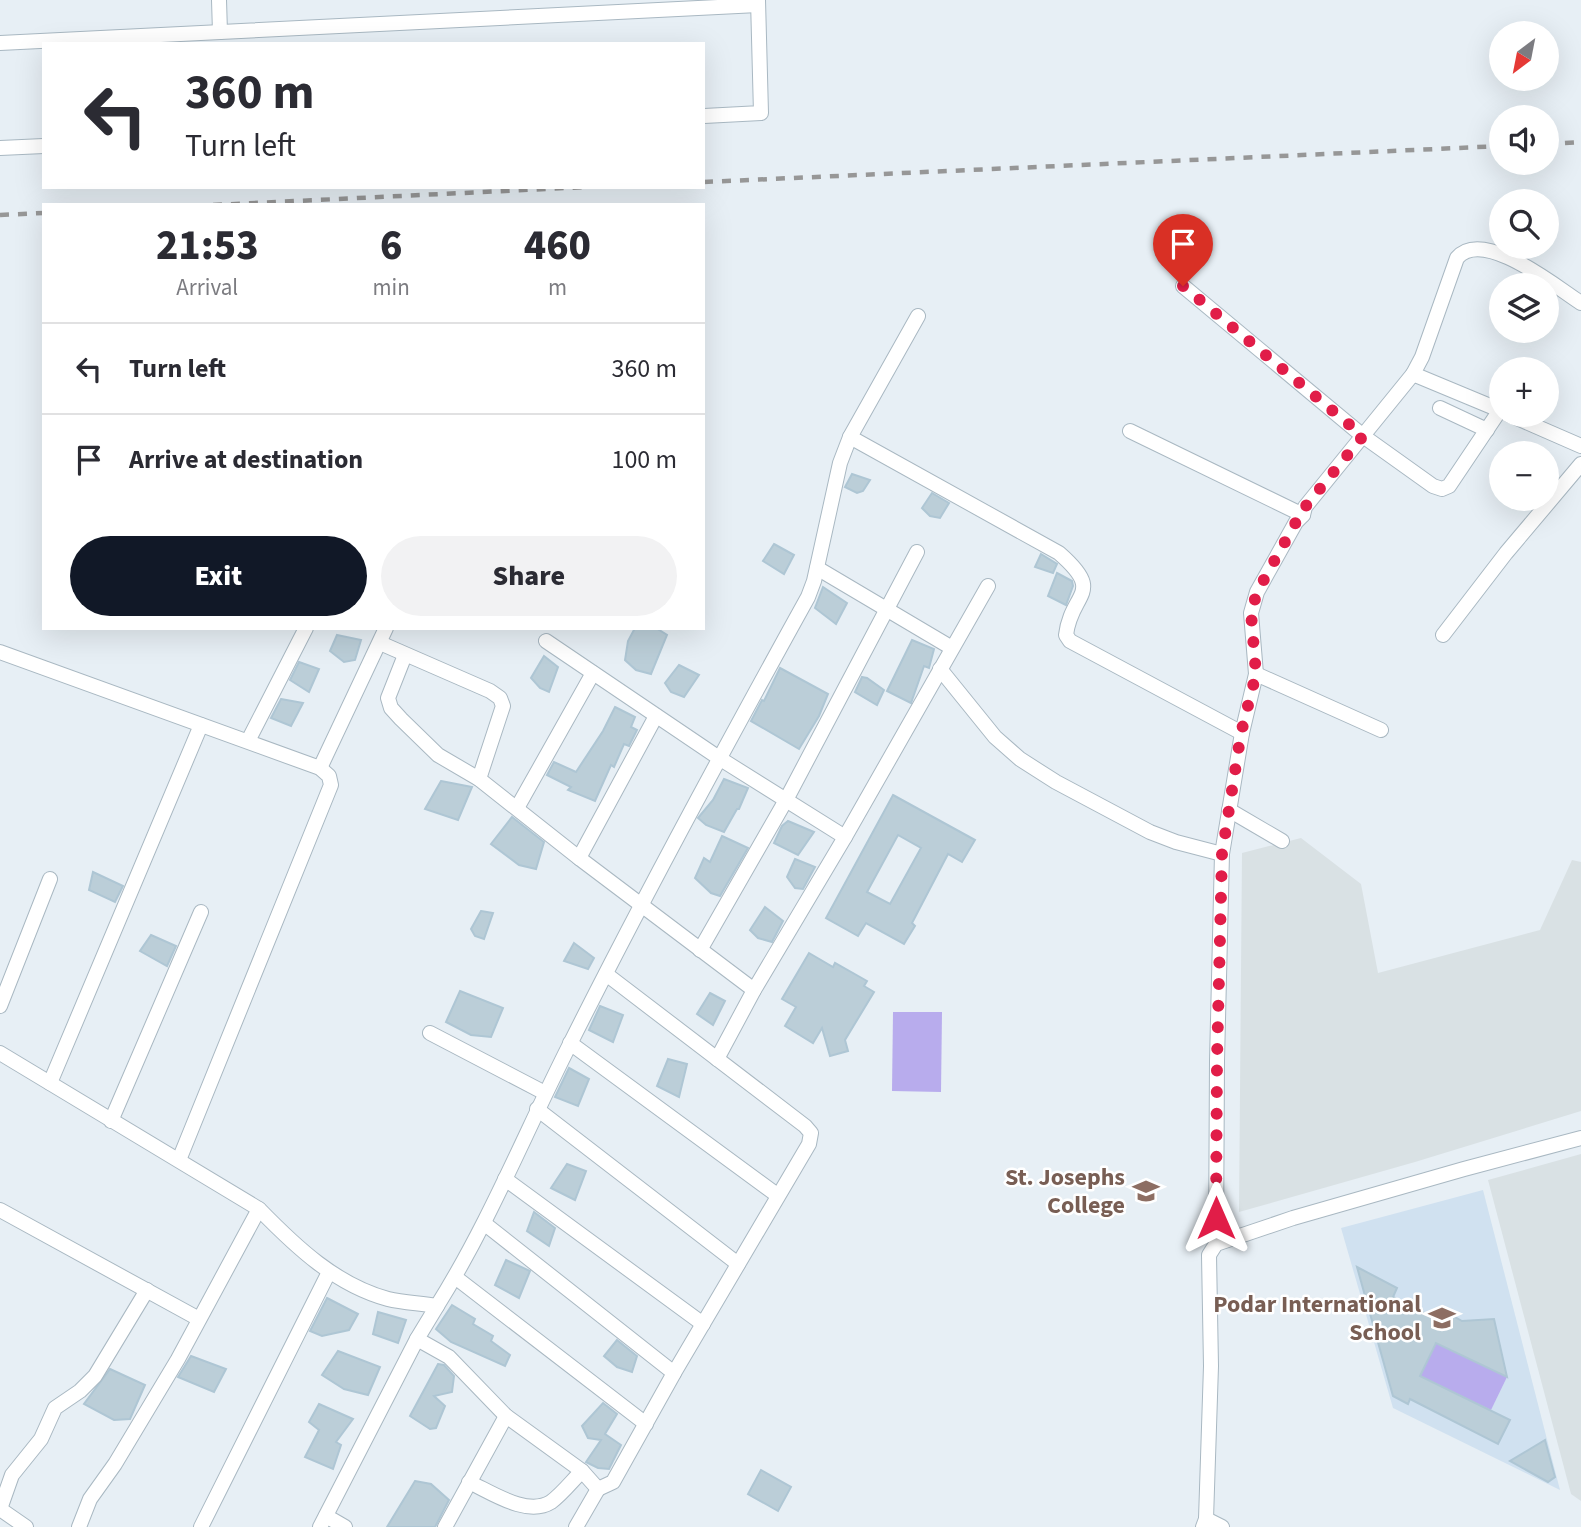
<!DOCTYPE html>
<meta charset="utf-8">
<style>
body{margin:0;font-family:"Source Sans 3",sans-serif;background:#f2f2f3;color:#2b2b33;height:100vh;display:flex;flex-direction:column;font-size:26px;white-space:nowrap}
*{box-sizing:border-box;margin:0}
p{font-size:23px;color:#7c7c81}
.icon{flex:none;width:38px;height:38px;fill:none;stroke:currentColor;stroke-width:2;stroke-linecap:round;stroke-linejoin:round}
.map{position:relative;flex:1;overflow:hidden}
.details{position:absolute;left:42px;top:203px;width:663px;height:427px;display:flex;flex-direction:column;background:#fff;border-radius:0px;box-shadow:0 7px 28px #0002}
.details>*{flex:none}
.top-card{position:absolute;left:42px;top:42px;width:663px;height:147px;border-radius:0px;box-shadow:0 7px 28px #0002;background:#fff;color:#2b2b33;overflow:hidden}
.needle{width:46px;rotate:212deg}
.fabs{position:absolute;left:1489px;top:21px;display:grid;gap:14px}
.fabs a{display:grid;place-items:center;width:70px;height:70px;border-radius:50%;background:#fff;box-shadow:0 7px 28px #0002;font-size:35px}
.pin{position:absolute;display:grid;place-items:center;width:60px;height:60px;color:#fff;margin:-72px -30px;border-radius:50% 50% 50% 0;rotate:-45deg;box-shadow:0 0 7px #0007}
.pin .icon{rotate:45deg}
.me{position:absolute;width:77px;margin:-38px;rotate:0deg;stroke-linejoin:round;filter:drop-shadow(0 0 5px #0008)}
.turn{display:flex;align-items:center;gap:24px;height:147px;padding:0 28px;font-size:32px}
.turn .icon{width:91px;height:91px;stroke-width:2.5}
.turn b{display:block;font-size:49px;line-height:60px}
.eta{display:flex;justify-content:space-evenly;align-items:center;height:119px;text-align:center}
.eta b{font-size:42px;font-weight:800;line-height:49px}
.cta{display:flex;gap:14px;margin-top:auto;padding:14px 28px}
.cta a{flex:1;height:80px;border-radius:42px;background:#111827;color:#fff;font-size:28px;font-weight:800;line-height:80px;text-align:center}
.cta a+a{background:#f2f2f3;color:#2b2b33}
ul{padding:0;list-style:none}
li{display:flex;align-items:center;gap:21px;height:91px;padding:0 28px;border-top:2px solid #e1e1e2}
li div{flex:1}
li b{display:block;font-size:26px}
li em{font-style:normal}
.map>svg:first-child{display:block}
.industrial{fill:#d9e1e4}
.education{fill:#d0e1f0}
.green{fill:#b8aced}
.building{fill:#bbced8;stroke:#aec6d4;stroke-width:2;fill-rule:evenodd}
.lines{fill:none;stroke-linecap:round;stroke-linejoin:round}
.street-casing{stroke:#a9b8c2;stroke-width:16}
.street{stroke:#fff;stroke-width:14}
.rail{stroke:#979797;stroke-width:4.5;stroke-dasharray:9 9;stroke-linecap:butt}
.route{stroke:#e11d48;stroke-width:12;stroke-dasharray:0 21.6}
.labels{text-anchor:middle;dominant-baseline:central;stroke-width:5;stroke-linejoin:round;paint-order:stroke}
.education-label{font-size:24px;font-weight:bold;fill:#785e54;stroke:#fff;text-anchor:end}
</style>
<div class="map">
<svg width="1581" height="1527" viewBox="0 0 1581 1527">
<rect width="100%" height="100%" fill="#e7eff5"/>
<g class="industrial">
<path d="M1301,838L1361,884L1378,973L1540,930L1572,860L1581,862V1111L1415,1162L1239,1212L1242,853Z"/>
<path d="M1581,1154V1501L1571,1494L1488,1180Z"/>
</g>
<path class="education" d="M1483,1190L1560,1490L1393,1408L1341,1228Z"/>
<g class="green">
<path d="M893,1012H942L941,1092L892,1091Z"/>
<path d="M1436,1343L1507,1377L1491,1410L1420,1376Z"/>
</g>
<g class="building">
<path d="M852,474L870,480L863,491L857,493L845,487Z"/>
<path d="M932,493L949,503L940,518L930,516L922,508Z"/>
<path d="M774,544L794,555L784,574L763,561Z"/>
<path d="M1041,554L1057,564L1053,573L1035,567Z"/>
<path d="M1057,573L1072,581L1073,586L1066,605L1048,596Z"/>
<path d="M823,587L847,603L836,624L815,608Z"/>
<path d="M635,628H656L667,635L651,674L636,670L625,660L628,641Z"/>
<path d="M337,635L361,640L355,660L344,662L330,651Z"/>
<path d="M912,640L934,649L929,668L924,666L911,703L887,691Z"/>
<path d="M544,656L558,667L549,692L540,688L531,678Z"/>
<path d="M299,662L319,669L309,692L290,680Z"/>
<path d="M679,665L699,675L684,697L671,692L665,683Z"/>
<path d="M780,668L828,694L819,716L799,749L751,721L762,700L764,701Z"/>
<path d="M862,677L867,678L884,690L877,705L855,692Z"/>
<path d="M281,699L303,703L291,726L271,718Z"/>
<path d="M615,707L635,717L631,727L637,730L629,746L624,744L614,767L611,765L595,801L568,790L571,787L547,775L554,762L576,772L603,731Z"/>
<path d="M724,779L748,788L739,809H737L724,832L706,825L698,818L713,800Z"/>
<path d="M441,781L472,787L458,820L425,809Z"/>
<path d="M893,795L975,840L962,862L948,854L912,923L915,926L904,944L866,923L858,936L826,918ZM898,835L921,848L890,904L867,892Z"/>
<path d="M512,817L544,842L536,869L519,865L491,844Z"/>
<path d="M788,821L814,832L798,855L774,843L782,826Z"/>
<path d="M722,836L748,848L720,896L711,893L695,878L704,858L710,862Z"/>
<path d="M795,859L815,867L803,889L795,888L787,877Z"/>
<path d="M93,872L123,886L115,902L89,890Z"/>
<path d="M765,907L783,921L772,942L758,938L750,930Z"/>
<path d="M481,911L493,913L484,939L475,936L471,929Z"/>
<path d="M151,935L176,946L167,966L140,951Z"/>
<path d="M574,943L594,958L588,969L564,961Z"/>
<path d="M809,953L833,967L835,963L867,981L864,986L874,992L845,1040L848,1051L830,1056L822,1028L813,1043L785,1026L796,1007L782,999Z"/>
<path d="M460,991L503,1008L491,1037L471,1035L446,1022Z"/>
<path d="M710,993L725,1001L713,1025L697,1014Z"/>
<path d="M600,1006L623,1015L613,1042L589,1030Z"/>
<path d="M668,1059L687,1064L679,1097L657,1086Z"/>
<path d="M569,1068L589,1079L578,1106L555,1097Z"/>
<path d="M567,1164L586,1171L575,1200L551,1188Z"/>
<path d="M534,1212L555,1228L549,1246L527,1231Z"/>
<path d="M506,1260L530,1271L519,1298L495,1285Z"/>
<path d="M1357,1267L1397,1288L1393,1297L1434,1318L1439,1308L1462,1321L1494,1319L1507,1377L1436,1343L1420,1376L1510,1420L1498,1444L1410,1399L1408,1404L1393,1396Z"/>
<path d="M327,1298L358,1314L349,1330L322,1336L310,1331Z"/>
<path d="M452,1305L475,1319L473,1324L493,1336L491,1341L510,1355L505,1366L451,1342L436,1329Z"/>
<path d="M378,1312L406,1320L398,1343L373,1334Z"/>
<path d="M617,1340L637,1356L632,1372L617,1367L604,1356Z"/>
<path d="M338,1351L380,1367L368,1395L344,1389L322,1375Z"/>
<path d="M191,1356L226,1369L214,1392L178,1377Z"/>
<path d="M438,1364L444,1365L454,1376L452,1392L434,1396L445,1406L436,1428L430,1429L410,1416Z"/>
<path d="M110,1369L145,1385L130,1419L114,1420L84,1404Z"/>
<path d="M603,1403L617,1414L605,1434L621,1445L609,1469L598,1468L586,1462L601,1440L588,1438L582,1426Z"/>
<path d="M319,1404L353,1419L336,1442L341,1445L333,1469L305,1457L319,1430L309,1422Z"/>
<path d="M1545,1440L1555,1477L1548,1482L1510,1461Z"/>
<path d="M761,1470L791,1487L778,1511L748,1494Z"/>
<path d="M415,1481L431,1484L449,1500L435,1527H387Z"/>
</g>
<g class="lines">
<g class="street-casing">
<g id="street">
<path d="M219,0L220,32"/>
<path d="M0,43L758,5"/>
<path d="M704,116L761,113L758,0"/>
<path d="M0,148L44,146"/>
<path d="M1183,286L1363,436L1433,486L1442,489L1449,486L1500,410"/>
<path d="M1413,374L1422,357L1457,258C1483,227 1556,287 1581,303"/>
<path d="M1440,408L1487,430"/>
<path d="M1510,415L1581,446"/>
<path d="M1130,431L1303,515"/>
<path d="M850,437L1059,553C1106,594 1071,592 1066,635L1070,641L1242,733"/>
<path d="M817,568L952,648"/>
<path d="M1443,635L1506,553L1581,464"/>
<path d="M546,641L719,758L845,837"/>
<path d="M380,643L490,691L500,698L503,706L479,779"/>
<path d="M0,652L320,768L329,776L331,785L179,1160"/>
<path d="M405,655L388,698L391,708L401,719L438,755L479,779L579,858L754,990"/>
<path d="M940,669L995,737L1020,759L1056,782L1150,832L1176,842L1222,854"/>
<path d="M1256,674L1381,730"/>
<path d="M248,741L306,628"/>
<path d="M320,768L386,628"/>
<path d="M517,808L593,673"/>
<path d="M1229,810L1282,841"/>
<path d="M579,858L656,716"/>
<path d="M700,950L786,800L917,552"/>
<path d="M0,1006L50,879"/>
<path d="M430,1033L545,1093"/>
<path d="M570,1043L777,1195"/>
<path d="M0,1053L259,1209L178,1359L115,1464L90,1499L79,1527"/>
<path d="M717,1059L754,990L845,837L988,586"/>
<path d="M50,1083L201,725"/>
<path d="M537,1109L738,1264"/>
<path d="M111,1121L201,912"/>
<path d="M505,1179L703,1324"/>
<path d="M259,1209C296,1247 336,1285 388,1299C404,1303 421,1303 437,1306L417,1339L449,1357L506,1416L582,1471L598,1489L576,1527"/>
<path d="M0,1210L199,1319"/>
<path d="M485,1224L674,1373"/>
<path d="M1216,1244L1217,1061L1222,854L1242,733L1256,674L1251,613L1257,592L1296,522L1303,515L1305,507L1413,374L1502,411"/>
<path d="M455,1277L646,1424"/>
<path d="M437,1306C489,1223 525,1133 569,1046C645,894 726,745 808,597L814,581L840,463L850,437L918,316"/>
<path d="M469,1482C491,1492 527,1517 551,1502C562,1494 572,1481 582,1471"/>
<path d="M598,1489L613,1482L674,1373L809,1144L811,1133L805,1126L606,974"/>
<path d="M0,1509L12,1475L41,1439L55,1408L80,1391L95,1376L147,1290"/>
<path d="M0,1509L26,1527"/>
<path d="M326,1516L345,1527"/>
<path d="M1206,1519L1222,1527"/>
<path d="M201,1527L329,1272"/>
<path d="M320,1527L417,1339"/>
<path d="M445,1527L506,1416"/>
<path d="M1203,1527L1206,1519L1211,1366L1209,1255L1216,1244L1293,1218L1464,1169L1581,1138"/>
</g>
</g>
<use href="#street" class="street"/>
<g class="rail">
<path d="M1547,144L1581,142"/>
<path d="M704,182L1502,146"/>
<path d="M213,205L587,187"/>
<path d="M0,215L44,213"/>
</g>
</g>
<g class="lines">
<path class="route" d="M1183,286L1363,436L1305,507L1303,515L1296,522L1257,592L1251,613L1256,674L1241,733L1222,854L1217,1060L1216,1218"/>
</g>
<defs>
<g id="university-bare" transform="scale(2.1)"><path d="M0-5L7-2L0 1L-7-2ZM-4 1L0 2.5L4 1V4Q0 6-4 4Z" fill="#8d6e63" stroke="#fff" stroke-width="2.5" paint-order="stroke"/></g>
<g id="school-bare" transform="scale(2.1)"><path d="M0-5L7-2L0 1L-7-2ZM-4 1L0 2.5L4 1V4Q0 6-4 4Z" fill="#8d6e63" stroke="#fff" stroke-width="2.5" paint-order="stroke"/></g>
</defs>
<g fill-rule="evenodd">
<use href="#university-bare" x="1146" y="1191"/>
<use href="#school-bare" x="1442" y="1318"/>
</g>
<g class="labels">
<g class="education-label">
<text x="1125" y="1177">St. Josephs<tspan x="1125" dy="28">College</tspan></text>
<text x="1421" y="1304">Podar International<tspan x="1421" dy="28">School</tspan></text>
</g>
</g>
</svg>
<div class="fabs">
<a><svg class="needle" viewBox="-14 -14 28 28"><path d="M0-13l5 13h-10z" fill="#e53935"/><path d="M0 13l5-13h-10z" fill="#7c7c81"/></svg></a>
<a><svg class="icon" aria-label="sound" viewBox="0 0 24 24"><path d="M4 9h4l5-4v14l-5-4H4zM17 9q2 3 0 6"/></svg></a>
<a><svg class="icon" aria-label="search" viewBox="0 0 24 24"><circle cx="10" cy="10" r="6"/><path d="M15 15l6 6"/></svg></a>
<a><svg class="icon" aria-label="layers" viewBox="0 0 24 24"><path d="M12 4l9 5-9 5-9-5zM3 14l9 5 9-5"/></svg></a>
<a>+</a>
<a>−</a>
</div>
<div class="pin" style="left:1183px;top:286px;background:#d93025"><svg class="icon" aria-label="arrive" viewBox="0 0 24 24"><path d="M6 21V4h12l-3 4 3 4H6"/></svg></div>
<svg class="me" style="left:1216px;top:1218px" viewBox="-20 -20 40 40"><path d="M0-17L14 15 0 8-14 15z" fill="#e11d48" stroke="#fff" stroke-width="4"/></svg>
<div class="top-card">
<div class="turn"><svg class="icon" aria-label="left" viewBox="0 0 24 24"><path d="M17 20v-9H6M10 6l-5 5 5 5"/></svg><div><b>360 m</b>Turn left</div></div>
</div>
<section class="details">
<div class="eta">
<div><b>21:53</b><p>Arrival</p></div>
<div><b>6</b><p>min</p></div>
<div><b>460</b><p>m</p></div>
</div>
<ul>
<li><svg class="icon" aria-label="left" viewBox="0 0 24 24"><path d="M17 20v-9H6M10 6l-5 5 5 5"/></svg><div><b>Turn left</b></div><em>360 m</em></li>
<li><svg class="icon" aria-label="arrive" viewBox="0 0 24 24"><path d="M6 21V4h12l-3 4 3 4H6"/></svg><div><b>Arrive at destination</b></div><em>100 m</em></li>
</ul>
<div class="cta"><a>Exit</a><a>Share</a></div>
</section>
</div>
